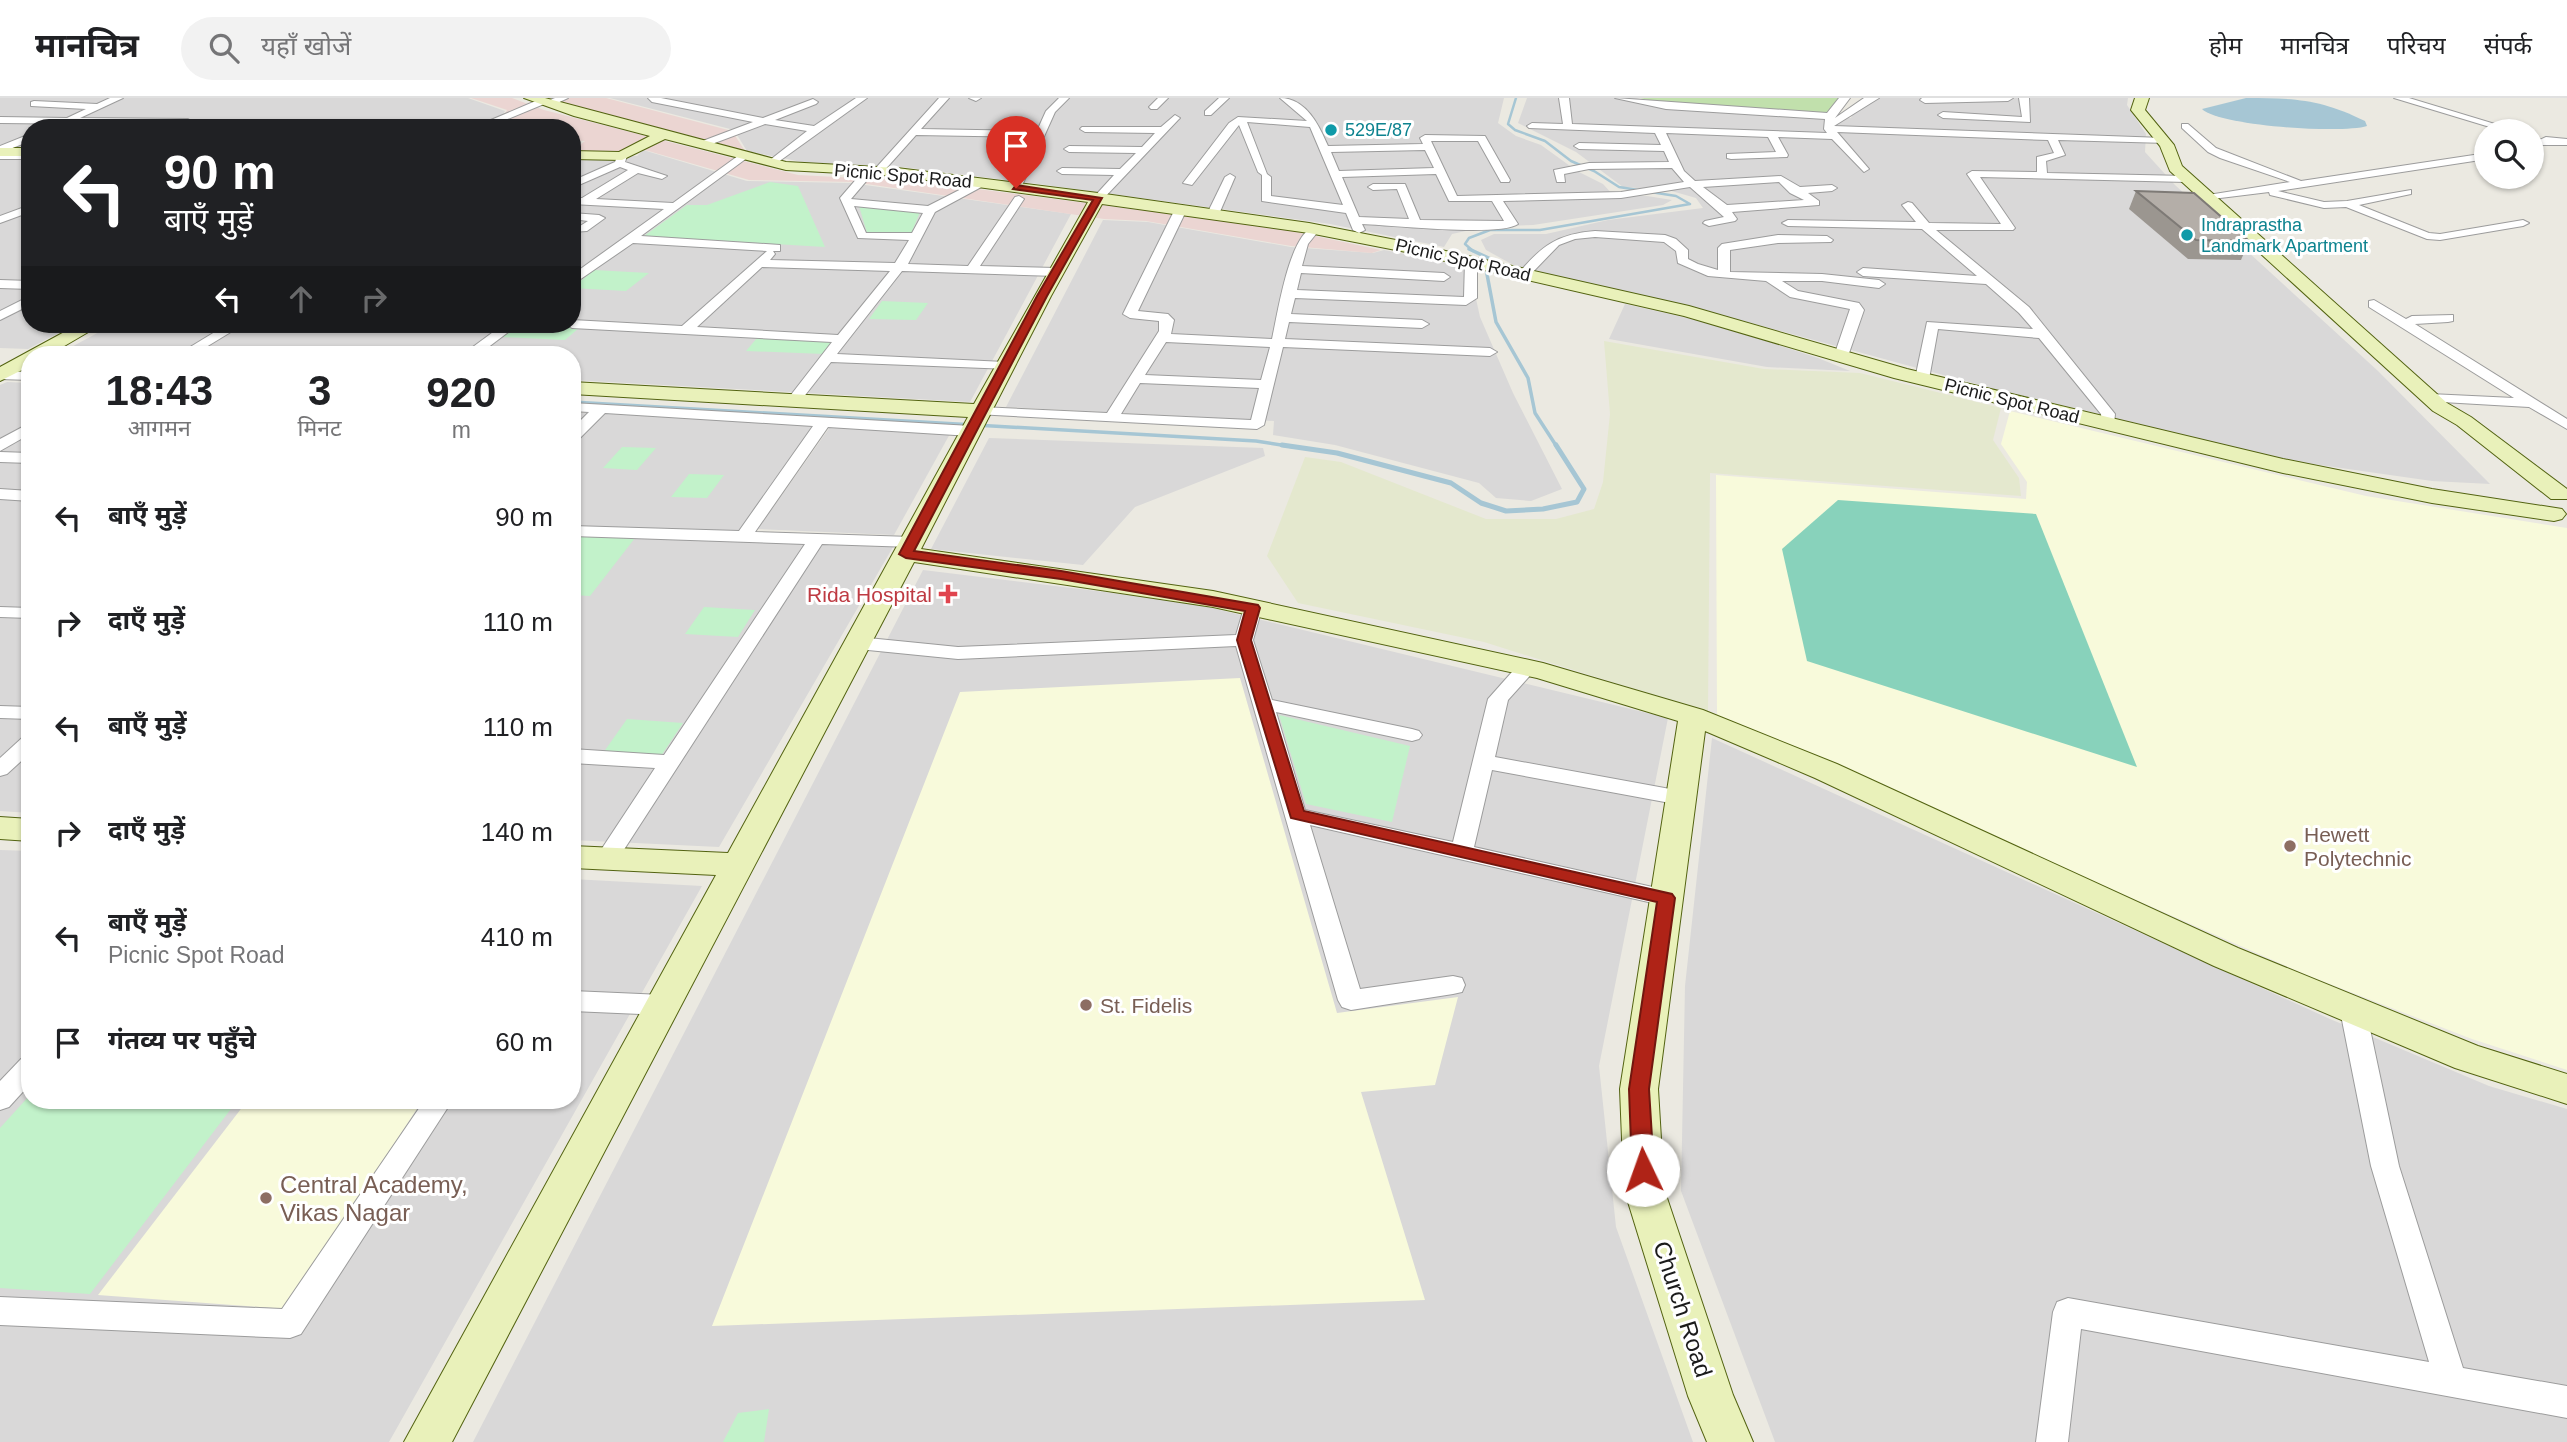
<!DOCTYPE html>
<html lang="hi">
<meta charset="utf-8">
<style>
body{margin:0;font-family:Helvetica,"Noto Sans Devanagari",sans-serif;background:#f2f2f2;color:#202124;height:100vh;display:flex;flex-direction:column;font-size:26px;white-space:nowrap}
*{box-sizing:border-box;margin:0}
p{font-size:23px;color:#757577}
.icon{flex:none;width:38px;height:38px;fill:none;stroke:currentColor;stroke-width:2;stroke-linecap:round;stroke-linejoin:round}
.map{position:relative;flex:1;overflow:hidden}
.drawer{position:absolute;left:21px;top:248px;width:560px;height:763px;display:flex;flex-direction:column;background:#fff;border-radius:28px;box-shadow:0 2px 5px #0004}
.drawer>*{flex:none}
.guide{position:absolute;left:21px;top:21px;width:560px;height:214px;border-radius:28px;box-shadow:0 2px 5px #0004;background:#202124;color:#fff;overflow:hidden}
.fabs{position:absolute;left:2474px;top:21px;display:grid;gap:14px}
.fabs a{display:grid;place-items:center;width:70px;height:70px;border-radius:50%;background:#fff;box-shadow:0 2px 5px #0004;font-size:35px}
.pin{position:absolute;display:grid;place-items:center;width:60px;height:60px;color:#fff;margin:-72px -30px;border-radius:50% 50% 50% 0;rotate:-45deg;box-shadow:0 0 7px #0007}
.pin .icon{rotate:45deg}
.me{position:absolute;width:77px;margin:-38px;rotate:357deg;stroke-linejoin:round;filter:drop-shadow(0 0 5px #0008)}
.turn{display:flex;align-items:center;gap:24px;height:147px;padding:0 28px;font-size:32px}
.turn .icon{width:91px;height:91px;stroke-width:2.5}
.turn b{display:block;font-size:49px;line-height:60px}
.lanes{display:flex;align-items:center;height:66px;padding:0 28px;background:#0003;justify-content:center;gap:35px;direction:ltr}
.lanes .off{opacity:.35}
.eta{display:flex;justify-content:space-evenly;align-items:center;height:119px;text-align:center}
.eta b{font-size:42px;font-weight:700;line-height:49px}
ul{padding:0;list-style:none}
li{display:flex;align-items:center;gap:21px;height:105px;padding:0 28px}
li div{flex:1}
li b{display:block;font-size:26px}
li em{font-style:normal}
header{display:flex;align-items:center;gap:42px;box-sizing:border-box;height:98px;padding:0 35px;background:#fff;border-bottom:2px solid #e0e0e0}
header strong{font-size:33px}
nav{display:flex;gap:38px;margin-inline-start:auto;font-size:24px}
.search{width:490px;height:63px;background:#f2f2f2;display:flex;align-items:center;gap:18px;box-sizing:border-box;padding:0 24px;border-radius:38px;color:#757577;font-size:26px}
.map>svg:first-child{display:block}
.residential{fill:#d9d8d8}
.commercial{fill:#ebd5d2}
.education{fill:#f8fadb}
.farmland{fill:#e4e8ce}
.grass{fill:#c1e0ac}
.park{fill:#c2f2ca}
.pitch{fill:#88d2bb}
.water{fill:#a6c6d4}
.lines{fill:none;stroke-linecap:round;stroke-linejoin:round}
.stream-far2{stroke:#a6c6d4;stroke-width:2.5}
.stream-far1{stroke:#a6c6d4;stroke-width:3.5}
.stream{stroke:#a6c6d4;stroke-width:5}
.street-casing{stroke:#9c9c9c;stroke-width:2}
.secondary-casing{stroke:#536311;stroke-width:2}
.street{fill:#fff;fill-rule:evenodd}
.secondary{fill:#e9f1ba;fill-rule:evenodd}
.wall{fill:#9b9690}
.building{fill:#b4aea8;stroke:#7e7a76;stroke-width:2}
.route{fill:#af2317;stroke:#72170f;stroke-width:2}
.culture-dot{fill:#0f9aa8;stroke:#fff;stroke-width:2.5}
.health-dot{fill:#e0444e;stroke:#fff;stroke-width:2.5}
.education-dot{fill:#8d6e63;stroke:#fff;stroke-width:2.5}
.labels{text-anchor:middle;dominant-baseline:central;stroke-width:6;stroke-linejoin:round;paint-order:stroke}
.far-culture-label{font-size:18px;fill:#0d838f;stroke:#fff;text-anchor:start}
.far-street-label{font-size:18px;fill:#1b1b1b;stroke:#fff}
.health-label{font-size:21px;fill:#be3a42;stroke:#fff;text-anchor:end}
.education-label{font-size:21px;fill:#785e54;stroke:#fff;text-anchor:start}
.near-education-label{font-size:24px;fill:#785e54;stroke:#fff;text-anchor:start}
.near-street-label{font-size:24px;fill:#1b1b1b;stroke:#fff}
</style>
<header>
<strong>मानचित्र</strong>
<div class="search"><svg class="icon" aria-label="search" viewBox="0 0 24 24"><circle cx="10" cy="10" r="6"/><path d="M15 15l6 6"/></svg>यहाँ खोजें</div>
<nav><a>होम</a><a>मानचित्र</a><a>परिचय</a><a>संपर्क</a></nav>
</header>
<div class="map">
<svg width="2567" height="1344" viewBox="0 0 2567 1344">
<rect width="100%" height="100%" fill="#ebe9e1"/>
<g class="residential">
<path d="M0,0H468L505,13L501,21L509,28L524,30H30V51H0Z"/>
<path d="M610,0H1504L1498,25L1516,38L1541,47L1577,73L1603,86L1614,98H1647L1672,102L1663,107L1533,127L1484,129L1452,136L1444,149L1330,126L1038,86L902,69L802,64L747,53L734,32Z"/>
<path d="M1527,0H1636L1662,6L1851,20L1854,12L1873,0H2128L2127,7L2146,36L2145,54L2175,87L2378,273L2490,386L2432,383L2292,363L1991,290L1677,205L1517,169L1486,152L1481,142L1494,136H1546L1608,122L1703,110L1696,100L1668,92L1623,89L1576,54L1518,25Z"/>
<path d="M643,52L747,83L851,85L1071,116L970,304L572,282V257H142L64,253L114,226H572V59L637,58Z"/>
<path d="M0,57H30V226H76L28,251L0,250Z"/>
<path d="M1103,122L1148,124L1291,149L1373,155L1384,152L1469,169L1480,219L1513,295L1562,391L1531,403L1496,400L1479,385L1335,347L1273,337L1274,323L1006,309Z"/>
<path d="M1625,206L1714,226L1818,260L1850,273L1767,269L1609,241Z"/>
<path d="M7,284L30,285V715L0,713V287Z"/>
<path d="M572,314L814,326L732,443L893,449L719,749L572,742Z"/>
<path d="M830,329L951,334L894,437L758,431Z"/>
<path d="M989,340L1263,350L1265,358L1135,409L1083,467L931,451Z"/>
<path d="M923,472L1187,504L1668,620L1599,968L1616,1129L1693,1344H473Z"/>
<path d="M1712,640L2330,921L2489,988L2567,1011V1344H1775L1681,1093L1685,888Z"/>
<path d="M0,752L30,753V1003H572V781L702,788L389,1344H0Z"/>
</g>
<g class="commercial">
<path d="M471,0H512L544,12L798,77L915,83L1217,122L1292,133L1381,152L1372,155L1291,148L1146,123L1104,121L853,84L749,82L645,52L625,58L572,53L585,43L572,42V30L511,28L502,21L507,12Z"/>
<path d="M534,0H606L732,33L745,53Z"/>
</g>
<g class="education">
<path d="M2010,313L2366,398L2567,430V972L2472,941L2309,878L1717,618L1716,377L2026,401L2027,384L2001,346Z"/>
<path d="M1240,580L1337,915L1458,899L1435,987L1361,994L1425,1202L712,1228L960,594Z"/>
<path d="M247,1003H422L286,1211L98,1197Z"/>
</g>
<path class="farmland" d="M1604,243L1764,271L1860,275L2001,310L1993,342L2019,380L2021,398L1710,375L1708,614L1484,544L1298,505L1267,458L1305,359L1341,364L1486,421H1556L1594,411L1603,384L1610,316Z"/>
<path class="grass" d="M1640,0H1840L1825,17L1661,5Z"/>
<g class="park">
<path d="M770,84L798,88L825,149L644,138L687,107H707Z"/>
<path d="M859,108L920,114L911,136L867,135Z"/>
<path d="M594,172L649,175L626,193L572,190Z"/>
<path d="M882,203L928,205L916,222L869,221Z"/>
<path d="M517,227L579,230L565,242L502,239Z"/>
<path d="M757,240L834,244L824,256L746,253Z"/>
<path d="M622,349L656,350L637,372L603,370Z"/>
<path d="M689,376L724,377L707,400L671,399Z"/>
<path d="M572,438L635,440L590,498L572,497Z"/>
<path d="M704,509L755,512L738,539L685,536Z"/>
<path d="M1279,617L1410,648L1392,724L1306,706Z"/>
<path d="M627,621L683,625L661,658L603,655Z"/>
<path d="M30,997V1003H237L90,1196L0,1190V1030Z"/>
<path d="M769,1311L764,1344H723L738,1315Z"/>
</g>
<path class="pitch" d="M1838,402L2036,416L2137,669L1807,563L1782,451Z"/>
<path class="water" d="M2246,0C2294,0 2321,1 2365,23L2367,28C2342,36 2219,28 2202,11Z"/>
<g class="lines">
<path class="stream-far2" d="M1473,153L1465,146L1469,140L1490,132H1540L1690,106L1676,98L1619,89L1594,73L1571,63L1545,43L1515,32L1508,26L1516,0"/>
<g class="stream-far1">
<path d="M1469,151L1495,163L1486,171L1496,224L1528,280L1535,315L1557,349"/>
<path d="M0,271L30,273"/>
<path d="M572,304L1256,343L1294,349"/>
</g>
<path class="stream" d="M1282,347L1337,355L1451,385L1481,405L1506,413L1543,411L1577,404L1584,391L1556,347"/>
<g class="street-casing">
<g id="street">
<path d="M110,0H123L80,20L188,21L193,24L188,27L0,25V19L67,20L86,11L31,8V4L34,3L97,6Z"/>
<path d="M555,0H568L551,8L544,6L486,30H472L538,2L545,4Z"/>
<path d="M648,0H661L763,20L813,1L818,4L816,6L775,22L814,28L856,0H867L774,67L769,64L770,62L807,33L765,26L704,49L699,46L700,44L753,24L652,4Z"/>
<path d="M939,0H949L921,31L1037,33L1046,13L1059,0H1069L1055,14L1020,92L1011,90L1034,39L916,37L882,75L874,74L851,101L928,108L977,83H985V87L935,114L908,166L968,168L1015,99L1019,98L1024,101L980,168L1056,170L1062,174L1056,178L902,173L837,256L1005,264L1010,265V271L831,264L799,305L794,306L787,302L832,244L572,230L565,226H572V222L682,228L767,153L633,145L572,187V177L664,111L572,106V100H582L628,72L620,69L572,90V83L615,64L618,56L622,55L627,58L625,64L667,78L662,81L638,75L596,101L673,105L742,55L751,57L641,138L780,147V153H773L775,156L770,162L895,165L909,142L858,140L840,100L865,71L874,72ZM854,108L923,115L912,135H866ZM762,169L890,173L838,237L697,229Z"/>
<path d="M969,0H981L976,3Z"/>
<path d="M1158,0H1168L1157,11H1151L1149,9Z"/>
<path d="M1219,0H1229L1211,17H1205V13Z"/>
<path d="M1280,0C1306,0 1319,27 1328,48L1423,46L1420,40L1425,37L1485,38L1510,82L1509,84H1501L1478,43H1431L1457,98L1621,94L1684,84L1672,70L1589,71L1564,76L1565,84H1557L1554,72L1589,65L1669,64L1664,53L1579,51L1574,48L1579,45L1661,47L1655,35L1529,30L1527,28L1532,25L1563,26L1559,0H1569L1572,26L1827,35L1824,31L1825,21L1666,11L1615,0L1827,15L1839,0H1850L1835,20L1864,0H1879L1834,28L2163,40L2167,41V45L2058,42L2065,57L2046,63L2047,75L2187,78L2192,81L2187,84L1980,79L2015,130L2013,132H1936L2029,209L2115,316L2114,326L2107,330L2102,329L2101,316L2039,240L1938,231L1929,281L1927,284H1917L1915,281L1927,224L2033,231L2019,215L1986,186L1863,178L1857,174L1863,170L1977,178L1922,131L1788,128L1782,125L1788,122L1916,124L1902,107L1908,104L1912,105L1929,125L2001,126L1967,76L1972,73L2037,74V59L2054,55L2048,42L1837,34L1869,71L1864,74L1832,41L1778,39L1788,57L1787,59L1731,61L1727,60V56L1776,54L1768,39L1666,35L1684,73L1695,83L1781,78L1800,89L1832,87L1837,90L1832,93L1808,95L1819,103V107L1732,114L1737,121L1735,123L1709,128L1703,125L1705,123L1724,119L1690,89L1621,100L1503,103L1518,126C1500,139 1390,127 1362,126L1365,132L1359,135L1353,132L1346,115L1262,103V77L1258,74L1239,27L1192,87L1183,85L1229,25L1238,19L1307,23ZM1247,24L1310,29L1343,107L1271,98V79L1267,76ZM1425,52L1434,70L1339,73L1331,54ZM1436,76L1449,103H1492L1504,123L1420,122L1405,86H1373L1368,89L1373,92L1397,91L1409,121L1359,119L1342,79ZM1779,84L1790,95L1804,102L1727,107L1703,89Z"/>
<path d="M1922,0H2013L2008,3L1925,5L1920,2Z"/>
<path d="M2019,0H2029L2030,24L1943,20L1938,17L1943,14L2022,19Z"/>
<path d="M2394,0H2409L2518,33H2503Z"/>
<path d="M1175,17L1180,20L1178,22L1102,102L1093,100L1114,77L1062,76L1057,73L1062,70L1120,71L1136,55L1069,54L1064,51L1069,48L1142,49L1155,35L1085,34L1080,31L1082,29H1161Z"/>
<path d="M2182,26H2188L2216,50L2301,83L2487,55V61L2278,93L2324,104L2347,103L2411,92V96L2359,107L2429,135L2440,136L2523,122L2529,125L2523,128L2440,142L2427,141L2346,109L2324,110L2270,97L2269,94L2204,102L2203,100L2208,97L2290,84L2220,60L2208,54L2182,30Z"/>
<path d="M30,36V43L0,55H30V61H0V48Z"/>
<path d="M2546,39L2567,41V47H2540L2535,44Z"/>
<path d="M1230,76L1235,79L1219,116L1209,118L1207,116L1225,79Z"/>
<path d="M30,107V114L0,125V118Z"/>
<path d="M1181,108L1187,111L1138,213L1168,216L1174,222L1171,236L1272,241C1278,214 1289,138 1314,128L1320,131L1308,146L1302,168L1444,175L1450,179L1444,183L1301,175L1297,192L1464,199L1465,163L1471,159L1477,163V200L1466,207L1295,200L1291,216L1422,222L1429,226L1422,230L1289,224L1285,241L1490,250L1497,254L1490,258L1283,249L1264,327L1257,331L976,316L974,313L981,309L1107,315L1159,233V223L1130,220L1123,216L1175,111ZM1166,244L1270,249L1261,282L1145,277ZM1140,285L1259,290L1251,322L1121,316Z"/>
<path d="M572,115L599,117L605,120L587,133L572,134V128H580L588,123L572,121Z"/>
<path d="M1595,133L1665,137L1676,141L1688,152V161L1698,166L1718,172V150L1722,146L1778,137L1827,138L1833,142L1831,144L1778,145L1730,152V174L1822,176L1879,182L1885,186L1879,190L1822,183H1782L1798,193L1859,205L1864,212L1848,258L1841,262L1834,258L1850,211L1790,199L1766,183L1708,178L1678,165L1676,153L1664,144L1595,139L1575,141L1559,147L1528,179L1518,176C1542,147 1558,136 1595,133Z"/>
<path d="M0,182L30,183V191L0,190Z"/>
<path d="M30,198V207L0,222V213Z"/>
<path d="M2374,202L2406,221L2412,218L2453,217V223L2448,224L2415,226L2567,321V331L2529,309L2425,303L2423,300L2425,297L2430,296L2514,300L2369,209V203Z"/>
<path d="M228,226H244L193,257H177Z"/>
<path d="M504,226H519L478,257H462Z"/>
<path d="M1,273L30,274V282L0,281Z"/>
<path d="M572,305L971,328L979,333L971,338L828,329L755,434L912,439L921,444L912,449L822,446L614,767L606,769L598,767L595,761L655,670L572,665V651L664,657L805,446L572,438V428L739,433L813,328L605,315L577,343L572,344V331L589,314L572,313Z"/>
<path d="M30,325V336L0,353V341Z"/>
<path d="M0,354L30,355V365L0,364Z"/>
<path d="M0,391L30,393V403L0,401Z"/>
<path d="M1253,505L1262,510L1253,542L1272,602L1412,631L1419,633L1422,637L1419,641L1412,643L1276,614L1305,712L1453,744L1488,601L1520,565H1534L1537,569L1534,573L1508,602L1495,659L1681,693L1689,695L1692,700L1689,705L1681,707L1492,672L1474,749L1666,792L1674,794L1678,800L1674,806L1666,808L1310,727L1360,891L1453,878L1462,880L1465,887L1462,894L1453,896L1351,912L1342,909L1338,902L1236,548L958,561L858,551L849,545L858,539L958,549L1236,537L1244,510Z"/>
<path d="M0,509L30,510V520L0,519Z"/>
<path d="M0,608L30,609V621L0,620Z"/>
<path d="M30,638V655L7,676L0,678V660L23,639Z"/>
<path d="M572,893L663,897L672,900L676,907L672,914L663,917L572,913Z"/>
<path d="M2353,902L2362,905L2366,912L2399,1068L2463,1270L2567,1288V1320L2081,1231L2068,1344H2036L2053,1214L2057,1204L2068,1200L2429,1264L2371,1068L2340,912L2344,905Z"/>
<path d="M30,958V986L9,1009L0,1012V983L21,961Z"/>
<path d="M424,1003H452L301,1236L290,1240L0,1227V1199L282,1211Z"/>
</g>
</g>
<g class="secondary-casing">
<g id="secondary">
<path d="M524,0H545L786,64L897,70L1098,95L1309,125L1406,144L1689,208L1907,271L2283,361L2432,391L2562,411L2566,416L2562,421L2554,423L2432,405L2283,375L1894,280L1684,218L1406,154L1309,135L1102,106L1051,198L921,451L1213,493L1543,565L1703,612L1837,666L2238,850L2478,948L2567,976V1006L2455,970L2214,868L1815,680L1705,633L1658,991L1664,1091L1733,1297L1753,1344H1707L1688,1298L1624,1091L1620,991L1678,623L1537,580L1213,509L914,464L452,1344H404L716,777L572,770V748L728,755L968,319L572,296V284L974,306L1088,104L897,78L786,72L665,41L622,62L572,61V53L619,54L650,38L574,18Z"/>
<path d="M2135,0H2149L2145,12L2174,47L2182,68L2447,305L2471,319L2567,391V401H2551L2457,327L2433,313L2170,73L2160,48L2131,12Z"/>
<rect x="0" y="50" width="30" height="8"/>
<path d="M79,226H102L49,257H30V268L0,283V269Z"/>
<path d="M0,719L30,721V743L0,741Z"/>
</g>
</g>
<use href="#street" class="street"/>
<use href="#secondary" class="secondary"/>
</g>
<path class="wall" d="M2136,93L2249,143L2241,162L2188,161L2129,111Z"/>
<path class="building" d="M2136,93L2194,95L2249,143L2196,142Z"/>
<path class="route" d="M1016,87L1102,100L1047,198L914,453L1061,473L1258,507L1260,510L1251,542L1304,713L1672,796L1675,800L1649,991L1654,1072L1651,1079L1643,1081L1636,1079L1632,1072L1629,991L1657,804L1291,720L1237,542L1245,513L1061,481L906,460L899,456L1037,198L1093,102L1013,91Z"/>
<g class="culture-dot">
<circle cx="1331" cy="32" r="7"/>
<circle cx="2187" cy="137" r="7"/>
</g>
<path class="health-dot" d="M944.5 485.5h7v7h7v7h-7v7h-7v-7h-7v-7h7z"/>
<g class="education-dot">
<circle cx="2290" cy="748" r="7"/>
<circle cx="1086" cy="907" r="7"/>
<circle cx="266" cy="1100" r="7"/>
</g>
<g class="labels">
<g class="far-culture-label">
<text x="1345" y="32">529E/87</text>
<text x="2201" y="127">Indraprastha<tspan x="2201" dy="21">Landmark Apartment</tspan></text>
</g>
<g class="far-street-label">
<text transform="translate(903 78) rotate(5)">Picnic Spot Road</text>
<text transform="translate(1463 162) rotate(13)">Picnic Spot Road</text>
<text transform="translate(2012 303) rotate(14)">Picnic Spot Road</text>
</g>
<g class="health-label">
<text x="932" y="496">Rida Hospital</text>
</g>
<g class="education-label">
<text x="2304" y="736">Hewett<tspan x="2304" dy="24">Polytechnic</tspan></text>
<text x="1100" y="907">St. Fidelis</text>
</g>
<g class="near-education-label">
<text x="280" y="1086">Central Academy,<tspan x="280" dy="28">Vikas Nagar</tspan></text>
</g>
<g class="near-street-label">
<text transform="translate(1683 1211) rotate(72)">Church Road</text>
</g>
</g>
</svg>
<div class="fabs">
<a><svg class="icon" aria-label="search" viewBox="0 0 24 24"><circle cx="10" cy="10" r="6"/><path d="M15 15l6 6"/></svg></a>
</div>
<div class="pin" style="left:1016px;top:90px;background:#d93025"><svg class="icon" aria-label="arrive" viewBox="0 0 24 24"><path d="M6 21V4h12l-3 4 3 4H6"/></svg></div>
<svg class="me" style="left:1643px;top:1072px" viewBox="-20 -20 40 40"><circle r="19" fill="#fff"/><path d="M0-13L10 11 0 6-10 11z" fill="#af2317"/></svg>
<div class="guide">
<div class="turn"><svg class="icon" aria-label="left" viewBox="0 0 24 24"><path d="M17 20v-9H6M10 6l-5 5 5 5"/></svg><div><b>90 m</b>बाएँ मुड़ें</div></div>
<div class="lanes"><svg class="icon" aria-label="left" viewBox="0 0 24 24"><path d="M17 20v-9H6M10 6l-5 5 5 5"/></svg><svg class="icon off" aria-label="ahead" viewBox="0 0 24 24"><path d="M12 20V5M6 11l6-6 6 6"/></svg><svg class="icon off" aria-label="right" viewBox="0 0 24 24"><path d="M7 20v-9h11M14 6l5 5-5 5"/></svg></div>
</div>
<section class="drawer">
<div class="eta">
<div><b>18:43</b><p>आगमन</p></div>
<div><b>3</b><p>मिनट</p></div>
<div><b>920</b><p>m</p></div>
</div>
<ul>
<li><svg class="icon" aria-label="left" viewBox="0 0 24 24"><path d="M17 20v-9H6M10 6l-5 5 5 5"/></svg><div><b>बाएँ मुड़ें</b></div><em>90 m</em></li>
<li><svg class="icon" aria-label="right" viewBox="0 0 24 24"><path d="M7 20v-9h11M14 6l5 5-5 5"/></svg><div><b>दाएँ मुड़ें</b></div><em>110 m</em></li>
<li><svg class="icon" aria-label="left" viewBox="0 0 24 24"><path d="M17 20v-9H6M10 6l-5 5 5 5"/></svg><div><b>बाएँ मुड़ें</b></div><em>110 m</em></li>
<li><svg class="icon" aria-label="right" viewBox="0 0 24 24"><path d="M7 20v-9h11M14 6l5 5-5 5"/></svg><div><b>दाएँ मुड़ें</b></div><em>140 m</em></li>
<li><svg class="icon" aria-label="left" viewBox="0 0 24 24"><path d="M17 20v-9H6M10 6l-5 5 5 5"/></svg><div><b>बाएँ मुड़ें</b><p>Picnic Spot Road</p></div><em>410 m</em></li>
<li><svg class="icon" aria-label="arrive" viewBox="0 0 24 24"><path d="M6 21V4h12l-3 4 3 4H6"/></svg><div><b>गंतव्य पर पहुँचे</b></div><em>60 m</em></li>
</ul>
</section>
</div>
